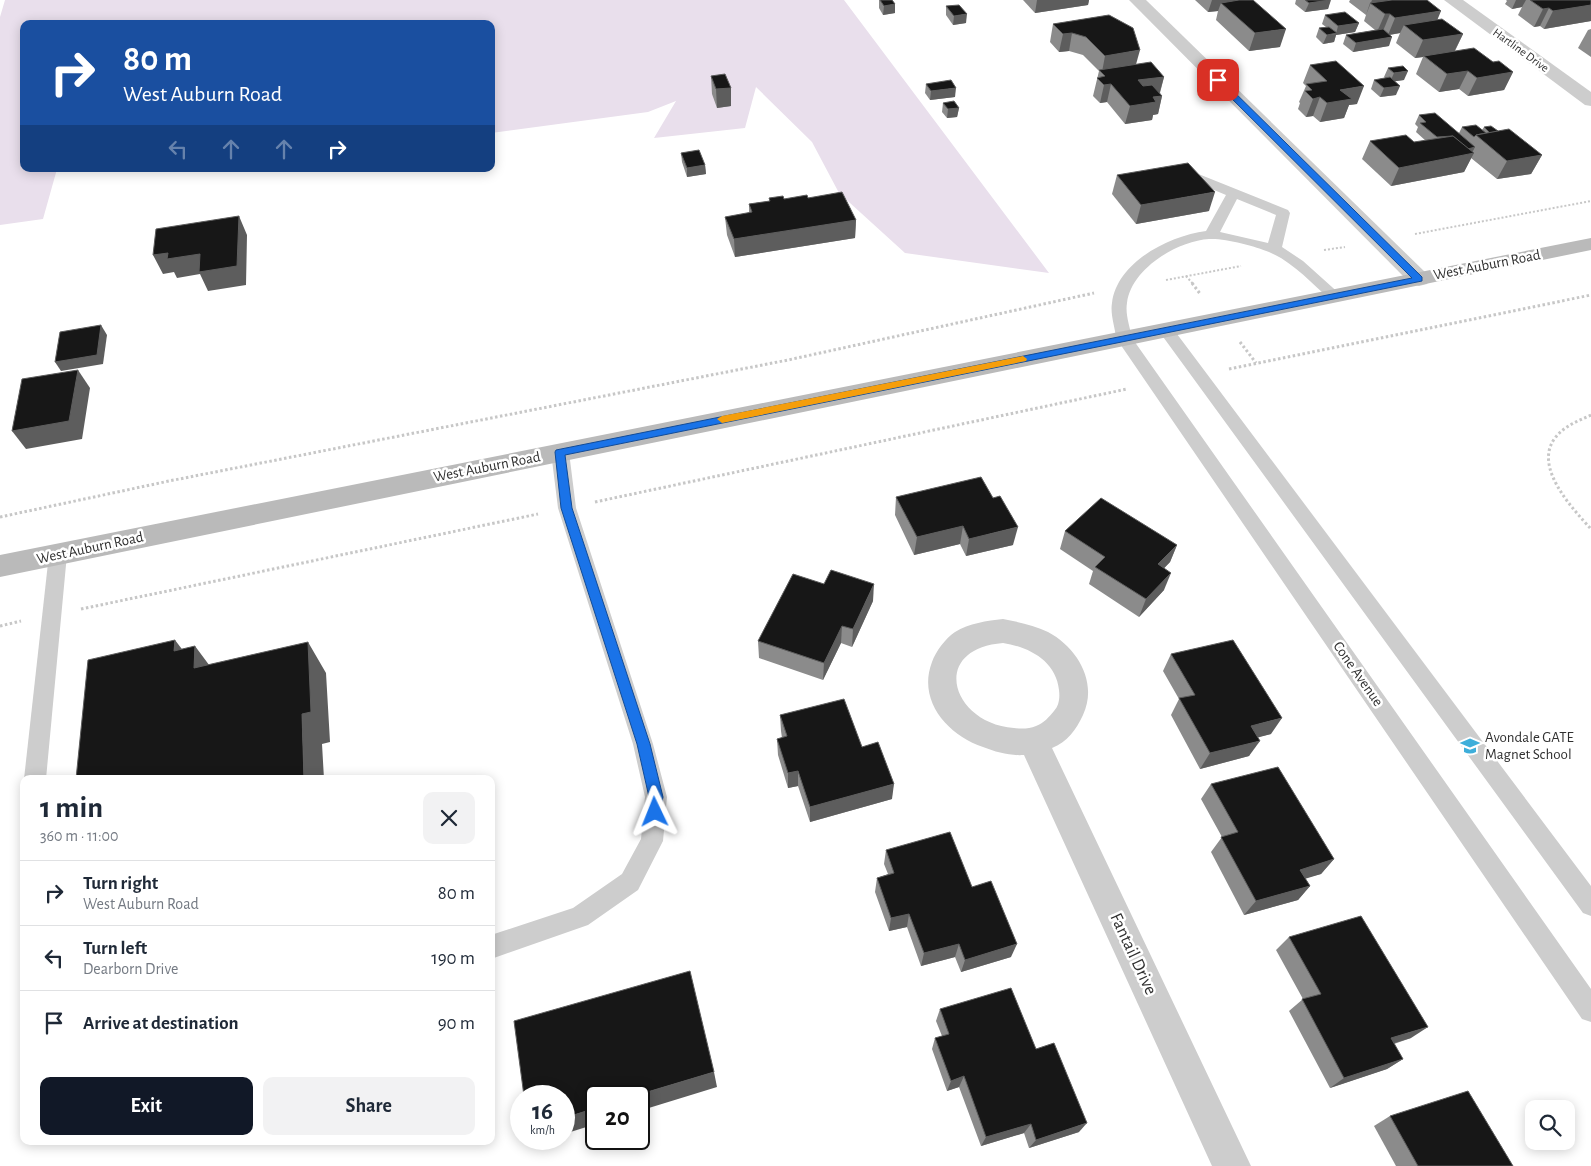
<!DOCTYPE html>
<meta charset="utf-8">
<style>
body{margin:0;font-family:"Alegreya Sans",sans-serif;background:#f2f2f3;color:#1f2937;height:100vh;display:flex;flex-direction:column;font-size:19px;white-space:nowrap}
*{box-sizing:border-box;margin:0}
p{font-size:16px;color:#747a83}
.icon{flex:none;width:28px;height:28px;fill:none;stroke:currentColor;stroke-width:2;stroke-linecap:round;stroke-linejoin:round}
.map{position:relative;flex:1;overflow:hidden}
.details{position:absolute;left:20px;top:775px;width:475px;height:370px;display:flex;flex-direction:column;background:#fff;border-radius:10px;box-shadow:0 2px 12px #0003}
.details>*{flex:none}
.top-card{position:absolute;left:20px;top:20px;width:475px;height:152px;border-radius:10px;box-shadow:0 2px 12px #0003;background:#1a4fa0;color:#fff;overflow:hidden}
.tools{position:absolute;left:1525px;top:1100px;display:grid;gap:10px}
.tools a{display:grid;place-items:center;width:50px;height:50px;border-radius:10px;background:#fff;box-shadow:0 2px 12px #0003;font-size:25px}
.speed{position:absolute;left:510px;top:1085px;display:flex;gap:10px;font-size:25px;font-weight:700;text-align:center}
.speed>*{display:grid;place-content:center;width:65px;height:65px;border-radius:50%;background:#fff;box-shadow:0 2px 12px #0003;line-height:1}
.speed small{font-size:12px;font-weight:400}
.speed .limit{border:2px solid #111;border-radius:8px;background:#fff;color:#111}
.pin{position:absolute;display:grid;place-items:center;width:42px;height:42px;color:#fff;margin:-21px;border-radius:10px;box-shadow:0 2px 8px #0006}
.me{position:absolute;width:55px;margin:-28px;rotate:358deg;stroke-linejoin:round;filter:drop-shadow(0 0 4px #0008)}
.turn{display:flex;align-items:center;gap:18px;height:105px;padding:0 20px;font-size:22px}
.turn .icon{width:65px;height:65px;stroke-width:2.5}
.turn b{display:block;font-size:35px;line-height:42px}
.lanes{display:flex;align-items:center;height:48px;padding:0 20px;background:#0003;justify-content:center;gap:25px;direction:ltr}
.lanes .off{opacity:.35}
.round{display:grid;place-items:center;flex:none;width:52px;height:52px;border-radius:10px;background:#f2f2f3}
.overview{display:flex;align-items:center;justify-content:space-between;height:85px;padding:0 20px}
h1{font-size:30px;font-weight:700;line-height:38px}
.cta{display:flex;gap:10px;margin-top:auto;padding:10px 20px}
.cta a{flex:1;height:58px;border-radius:10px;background:#111827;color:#fff;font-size:20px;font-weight:700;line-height:58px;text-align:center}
.cta a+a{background:#f2f2f3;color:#1f2937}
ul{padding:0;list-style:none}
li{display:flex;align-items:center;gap:15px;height:65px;padding:0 20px;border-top:1px solid #e0e1e3}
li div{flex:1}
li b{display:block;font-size:19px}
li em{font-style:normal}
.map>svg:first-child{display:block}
.green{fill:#e9dfec}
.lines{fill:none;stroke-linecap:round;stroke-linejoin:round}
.path-far1{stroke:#c7c7c7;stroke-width:2;stroke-dasharray:2 2;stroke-linecap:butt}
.path{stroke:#c7c7c7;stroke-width:3;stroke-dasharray:2.5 2.5;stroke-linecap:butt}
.lane{fill:#cdcdcd;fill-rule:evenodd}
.street{fill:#cdcdcd;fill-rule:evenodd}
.secondary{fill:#bababa;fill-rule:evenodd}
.wall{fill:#8b8b8b}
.shaded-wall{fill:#5d5d5d}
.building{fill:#171717;stroke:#5d5d5d}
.route{fill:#1a73e8;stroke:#114b97}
.slow{fill:#f59e0b}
.labels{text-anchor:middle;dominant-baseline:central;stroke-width:5;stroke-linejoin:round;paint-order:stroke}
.far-street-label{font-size:12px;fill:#303030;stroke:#fff}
.street-label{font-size:15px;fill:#303030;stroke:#fff}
.poi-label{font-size:15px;fill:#303030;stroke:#fff;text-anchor:start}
.near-street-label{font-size:18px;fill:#303030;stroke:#fff}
</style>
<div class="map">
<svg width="1591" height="1166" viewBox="0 0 1591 1166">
<rect width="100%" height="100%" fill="#fff"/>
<path class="green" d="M5,0H844L1049,273L905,253L839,193L812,142L756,87L745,128L654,138L676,101L648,112L491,133V24H24V169H57L43,219L0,225V17Z"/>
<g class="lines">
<g class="path-far1">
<path d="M1415,234L1591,201"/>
<path d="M1324,250L1345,247"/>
<path d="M1186,276L1193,284"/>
<path d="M1166,280L1241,266"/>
</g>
<g class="path">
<path d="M1192,283L1201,295"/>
<path d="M1240,342L1256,363"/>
<path d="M1229,369L1591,295"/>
<path d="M1591,415C1578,421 1564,426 1555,438C1533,467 1572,508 1591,529"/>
<path d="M595,502L1127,389"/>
<path d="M0,517L169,481L788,360L1094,293"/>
<path d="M81,609L538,514"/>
<path d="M0,626L21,621"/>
</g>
<g class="lane">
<path d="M1181,167L1288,210L1290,213L1282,247L1303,261L1342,296L1340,299H1330C1311,283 1293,262 1269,252C1255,246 1225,238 1209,239C1177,241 1131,269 1127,303C1125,314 1130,327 1132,338L1591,989V1022L1582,1019L1116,338C1115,327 1110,314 1112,303C1117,262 1169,236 1206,231L1226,195L1176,174L1174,171L1176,168ZM1237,199L1276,215L1268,243L1220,232Z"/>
<path d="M1166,325L1171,326L1591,886V916L1583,913L1161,334L1158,330L1161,326Z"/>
<path d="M560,446L566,448L569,452L576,508L653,744L667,797L663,841L638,890L588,925L491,959V935L573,908L622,874L641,839L645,797L633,744L558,508L551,452L554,448Z"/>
<path d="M58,547L64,549L67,554L46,779H24L49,554L52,549Z"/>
</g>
<g class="street">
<path d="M1129,0H1146L1427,274L1430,279L1427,284L1419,286L1411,284Z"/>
<path d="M1444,0H1463L1591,92V106L1585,105Z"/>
<path d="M1003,619C1018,622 1034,625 1048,632C1078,648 1098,683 1083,715C1076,730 1067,742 1052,748L1251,1166H1212L1024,755C1010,756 996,752 983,747C948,735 917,701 932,662C936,651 945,639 955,632C969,623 987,621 1003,619ZM1003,643C1029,647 1056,661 1059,690C1060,698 1059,706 1054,711C1049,717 1044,723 1036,726C1029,729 1021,729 1014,728C951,723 929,649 1003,643Z"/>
</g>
<path class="secondary" d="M1591,238V250L0,577V555Z"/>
</g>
<g class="wall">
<path d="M879,0H892L895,4V13L883,15L879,8Z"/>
<path d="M1023,0H1089L1088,5L1035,13Z"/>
<path d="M1195,0H1253L1280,47L1249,51L1216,20L1218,11L1208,12Z"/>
<path d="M1296,0H1330L1328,9L1305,12L1295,4Z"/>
<path d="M1350,0H1427L1437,20L1463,34L1455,51L1493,62L1513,72L1504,90L1468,96L1459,89L1439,92L1416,74L1423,57L1415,58L1396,43L1400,33L1390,35L1389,46L1353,52L1343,44L1346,35L1375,30L1364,21L1366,15L1349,2Z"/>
<path d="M1506,0H1591V21L1544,29L1540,26L1534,27L1518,15L1522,7L1512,9L1505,4L1507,1Z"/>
<path d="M946,6L966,23L953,25L946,15Z"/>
<path d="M1109,15L1136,64L1164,77L1160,93L1162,96L1158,114L1153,115L1152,120L1125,124L1107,102L1100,103L1093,96L1099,71L1083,55L1069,51L1059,52L1050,42L1053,24Z"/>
<path d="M1325,15L1359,23L1355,32L1336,35L1334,42L1323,44L1316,37L1319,28L1326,27L1322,24Z"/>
<path d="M1591,29V57L1578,48L1588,30Z"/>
<path d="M1310,65L1357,104L1349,105L1344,118L1320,122L1313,116L1306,117L1298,109L1300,103L1299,102L1306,86L1303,83Z"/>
<path d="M1388,68L1404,80L1395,81L1396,95L1380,97L1371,89L1374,80L1385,78L1384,77Z"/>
<path d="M711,76L731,88V106L717,108L712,94Z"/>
<path d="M926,84L955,97L930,100L925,93Z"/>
<path d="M943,103L959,108L957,117L947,118L942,112Z"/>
<path d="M1419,115L1459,133L1462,127L1482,130L1484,127L1498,131L1542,155L1531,174L1497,179L1471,158L1464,172L1391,186L1362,159L1370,141L1414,142L1426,141L1416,132L1418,127L1415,124Z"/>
<path d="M681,153L705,165L706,174L687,177L682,162Z"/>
<path d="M1117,175L1209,211L1136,224L1112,194Z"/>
<path d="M769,198L784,199L808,198L856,220L855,238L735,257L727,235L725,217L749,213V204L769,201Z"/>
<path d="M896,497L1013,545L966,556L960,544L914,555L895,515Z"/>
<path d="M1065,531L1177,545L1170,562L1164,568V590L1139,617L1089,584L1093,571L1060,549Z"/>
<path d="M873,601L852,647L841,643L823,680L759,658L758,641Z"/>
<path d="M1171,654L1271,734L1258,737L1249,756L1200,769L1171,715L1179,699L1163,671Z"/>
<path d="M780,715L862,747L892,799L810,822L798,786L788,788L778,755L777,739L782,738L781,731Z"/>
<path d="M1211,784L1334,859L1321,874L1305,878L1310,886L1298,900L1244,915L1211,852L1222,837L1201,799Z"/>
<path d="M886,850L972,887L1011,957L961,972L955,957L921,966L907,927L889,931L875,892L877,878L888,874L884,864Z"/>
<path d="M1289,937L1411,1038L1394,1044L1403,1059L1387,1069L1330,1088L1289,1011L1303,999L1276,950Z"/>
<path d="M940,1009L1036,1049L1079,1132L1029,1148L1024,1133L981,1146L959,1087L947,1091L932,1049L935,1038L942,1036L936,1021Z"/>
<path d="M1390,1116L1513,1166H1396L1374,1126Z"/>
</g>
<g class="shaded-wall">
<path d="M1037,0H1089L1088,5L1035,13Z"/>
<path d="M1212,0H1242L1221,3L1218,11L1208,12Z"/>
<path d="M1331,0L1328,9L1305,12L1309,3Z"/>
<path d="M1372,0H1414L1370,3L1366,15Z"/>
<path d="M1516,0H1526L1522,7L1512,9Z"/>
<path d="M895,4V13L883,15L884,6Z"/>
<path d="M1591,5V21L1544,29L1553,11Z"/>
<path d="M1549,8L1540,26L1534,27L1543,9Z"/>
<path d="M1441,11L1434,28L1404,25L1400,33L1388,35L1395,18Z"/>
<path d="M967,14L966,23L953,25L954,16Z"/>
<path d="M1385,14H1390L1383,31L1377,32Z"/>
<path d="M1359,23L1355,32L1336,35L1334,42L1323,44L1327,35L1336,34L1338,26Z"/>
<path d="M1286,29L1280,47L1249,51L1255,33Z"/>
<path d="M1072,33L1069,51L1059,52L1063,34Z"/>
<path d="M1463,34L1454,52L1424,56L1423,57L1415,58L1423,40Z"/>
<path d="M1392,37L1389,46L1353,52L1356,43Z"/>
<path d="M1140,50L1135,68L1102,72L1105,56Z"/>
<path d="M1408,71L1404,80L1390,82L1394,73Z"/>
<path d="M1468,71L1459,89L1439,92L1447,74Z"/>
<path d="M1513,72L1504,90L1468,96L1477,78Z"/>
<path d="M1164,77L1159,95L1133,98L1138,80Z"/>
<path d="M1111,84L1107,102L1100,103L1104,85Z"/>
<path d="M1364,86L1357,104L1349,105L1344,118L1320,122L1327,103L1340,90Z"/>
<path d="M1400,86L1396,95L1380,97L1384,88Z"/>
<path d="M731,88V106L717,108L716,89Z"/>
<path d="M956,88L955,97L930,100L931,91Z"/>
<path d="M1162,96L1158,114L1153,115L1152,120L1125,124L1130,106L1153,97Z"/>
<path d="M1320,97L1313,116L1306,117L1313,99Z"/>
<path d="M959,108L957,117L947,118L948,109Z"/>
<path d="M1475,147L1472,153H1474L1464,172L1391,186L1399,168L1461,150Z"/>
<path d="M1542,155L1531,174L1497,179L1507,161Z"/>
<path d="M705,165L706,174L687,177V168Z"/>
<path d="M1215,192L1209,211L1136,224L1141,205Z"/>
<path d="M239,216L247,235L246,285L208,291L200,274L177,278L174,272L163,274L153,255Z"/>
<path d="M856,220L855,238L735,257L734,239Z"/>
<path d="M101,325L107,335L103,364L61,371L55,362Z"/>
<path d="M78,370L90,388L82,439L26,449L12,431Z"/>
<path d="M963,526L960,544L914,555L917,537Z"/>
<path d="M1018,527L1013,545L966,556L969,539Z"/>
<path d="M1177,545L1170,562L1151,582L1158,564Z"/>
<path d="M1171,573L1164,590L1139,617L1146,599Z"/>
<path d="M874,584L873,601L852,647L853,629Z"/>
<path d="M842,626L841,643L823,680L824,663Z"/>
<path d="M175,640L194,665L195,646L218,677V699L174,651Z"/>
<path d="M308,642L326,673L330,742L322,744L324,779H304L302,714Z"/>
<path d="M1282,718L1271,734L1241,742L1251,726Z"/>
<path d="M1260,741L1249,756L1200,769L1210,753Z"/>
<path d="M798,771V786L788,788V773Z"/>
<path d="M894,784L892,799L810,822V807Z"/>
<path d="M1334,859L1321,874L1288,884L1300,870Z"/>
<path d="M1310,886L1298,900L1244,915L1256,901Z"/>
<path d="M909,914L907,927L889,931L891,918Z"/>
<path d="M959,944L955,957L921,966L924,953Z"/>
<path d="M1017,944L1011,957L961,972L965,960Z"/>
<path d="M1428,1027L1411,1038L1375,1049L1391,1038Z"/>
<path d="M1403,1059L1387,1069L1330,1088L1344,1078Z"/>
<path d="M714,1072L717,1087L639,1111V1096H634Z"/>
<path d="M964,1076L959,1087L947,1091L951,1081Z"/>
<path d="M596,1108V1124L564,1134V1118Z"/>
<path d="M1087,1123L1079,1132L1029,1148L1036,1140Z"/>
<path d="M1031,1124L1024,1133L981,1146L986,1137Z"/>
<path d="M537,1139H548L539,1141Z"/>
</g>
<g class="building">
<path d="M880,0H892L895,4L884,6Z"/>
<path d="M1239,0H1253L1286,29L1255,33L1221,3Z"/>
<path d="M1305,0H1330L1309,3Z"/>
<path d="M1392,0H1427L1441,11L1395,18L1390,14H1385L1370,3Z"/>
<path d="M1530,0H1591V5L1553,11L1549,8L1543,9Z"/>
<path d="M959,5L967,14L954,16L946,6Z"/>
<path d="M1345,12L1359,23L1338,26L1325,15Z"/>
<path d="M1109,15L1133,28L1140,50L1105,56L1086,37L1072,33L1063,34L1053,24Z"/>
<path d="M1442,19L1463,34L1423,40L1404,25Z"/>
<path d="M1329,27L1337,33L1327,35L1319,28Z"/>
<path d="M1383,29L1392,37L1356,43L1346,35Z"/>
<path d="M1474,48L1493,62L1499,61L1513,72L1477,78L1468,71L1447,74L1424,56Z"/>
<path d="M1336,61L1364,86L1340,90L1352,99L1327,103L1320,97L1313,99L1305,91L1312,90L1306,84L1327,81L1310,65Z"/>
<path d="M1151,62L1164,77L1138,80L1143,86L1152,85L1162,96L1153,97L1156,102L1130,106L1111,84L1104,85L1097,78L1105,76L1099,70Z"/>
<path d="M1403,66L1408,71L1394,73L1388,68Z"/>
<path d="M725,74L731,88L716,89L711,76Z"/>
<path d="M1390,77L1400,86L1384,88L1374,80Z"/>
<path d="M951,80L956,88L931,91L926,84Z"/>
<path d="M954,101L959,108L948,109L943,103Z"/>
<path d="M1435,113L1475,147L1468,149L1453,136L1437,137L1420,123L1426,122L1419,115Z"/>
<path d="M1476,125L1486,133L1476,135L1474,137L1462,127Z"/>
<path d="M1491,126L1498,131L1490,133L1484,127Z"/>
<path d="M1509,129L1542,155L1507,161L1476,135Z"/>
<path d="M1406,135L1414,142L1453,136L1474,153L1399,168L1370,141Z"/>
<path d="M699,150L705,165L687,168L681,153Z"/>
<path d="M1188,163L1215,192L1141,205L1117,175Z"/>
<path d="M842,192L856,220L734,239L725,217L752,212L749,204L770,201L769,198L783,196L784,199L807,195L808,198Z"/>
<path d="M239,216L237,266L199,272L200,254L167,259L168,253L153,255L156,229Z"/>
<path d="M101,325L97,355L55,362L60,332Z"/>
<path d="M78,370L69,421L12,431L22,379Z"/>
<path d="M981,477L993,498L1000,496L1018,527L969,539L963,526L917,537L896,497Z"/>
<path d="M1101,498L1177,545L1158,564L1171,573L1146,599L1095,567L1105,557L1065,531Z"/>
<path d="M831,570L874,584L853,629L842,626L824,663L758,641L793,574L824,584Z"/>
<path d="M175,640L174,651L195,646L194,668L308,642L311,712L302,714L304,779H76L88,660Z"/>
<path d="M1233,640L1282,718L1251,726L1260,741L1210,753L1179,698L1195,695L1171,654Z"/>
<path d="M844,699L862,747L878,742L894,784L810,807L798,771L788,773L777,739L787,736L780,715Z"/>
<path d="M1278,767L1334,859L1300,870L1310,886L1256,901L1221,837L1238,832L1211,784Z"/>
<path d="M950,832L972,887L991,881L1017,944L965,960L959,944L924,953L909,914L891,918L877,878L894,873L886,850Z"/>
<path d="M1361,916L1428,1027L1391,1038L1403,1059L1344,1078L1302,999L1321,994L1289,937Z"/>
<path d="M690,971L714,1072L634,1096H596V1108L564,1118V1096H524L514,1021Z"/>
<path d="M1011,988L1036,1049L1054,1043L1087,1123L1036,1140L1031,1124L986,1137L964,1076L951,1081L935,1038L949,1034L940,1009Z"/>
<path d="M1468,1091L1513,1166H1418L1390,1116Z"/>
</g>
<path class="route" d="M1215,78H1220L1422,277V281L565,455L572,508L650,744L663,797L659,816L655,818L650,816L648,812L649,797L637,744L561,508L555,452L556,450L1412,278L1215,82Z"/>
<path class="slow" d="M1023,356L1027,359L1026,361L722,423L717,419L722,416Z"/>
<defs>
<g id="school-bare" transform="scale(1.5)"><path d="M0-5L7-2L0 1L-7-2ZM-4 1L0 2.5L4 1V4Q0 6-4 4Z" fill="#3eaeda" stroke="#fff" stroke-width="2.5" paint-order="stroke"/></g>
</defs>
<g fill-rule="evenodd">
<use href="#school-bare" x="1470" y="746"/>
</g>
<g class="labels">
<g class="far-street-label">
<text transform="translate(1521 50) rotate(36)">Hartline Drive</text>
</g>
<g class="street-label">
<text transform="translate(1487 265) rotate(-11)">West Auburn Road</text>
<text transform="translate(487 467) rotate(-11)">West Auburn Road</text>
<text transform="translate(90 548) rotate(-12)">West Auburn Road</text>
<text transform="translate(1358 674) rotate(55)">Cone Avenue</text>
</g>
<g class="poi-label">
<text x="1485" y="737">Avondale GATE<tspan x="1485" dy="17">Magnet School</tspan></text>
</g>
<g class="near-street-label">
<text transform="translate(1133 954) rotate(65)">Fantail Drive</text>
</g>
</g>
</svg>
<div class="tools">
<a><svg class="icon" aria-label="search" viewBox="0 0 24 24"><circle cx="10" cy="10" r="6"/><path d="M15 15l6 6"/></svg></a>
</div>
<div class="speed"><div>16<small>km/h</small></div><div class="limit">20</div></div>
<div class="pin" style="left:1218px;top:80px;background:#d93025"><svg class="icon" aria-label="arrive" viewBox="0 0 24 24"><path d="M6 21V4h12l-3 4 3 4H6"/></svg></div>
<svg class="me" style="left:655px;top:812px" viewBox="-20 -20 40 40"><path d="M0-17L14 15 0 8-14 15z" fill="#1a73e8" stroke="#fff" stroke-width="4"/></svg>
<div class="top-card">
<div class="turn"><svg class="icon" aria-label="right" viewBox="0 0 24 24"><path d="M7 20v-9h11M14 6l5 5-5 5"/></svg><div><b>80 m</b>West Auburn Road</div></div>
<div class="lanes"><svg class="icon off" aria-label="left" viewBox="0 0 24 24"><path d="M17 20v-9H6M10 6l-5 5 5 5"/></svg><svg class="icon off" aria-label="ahead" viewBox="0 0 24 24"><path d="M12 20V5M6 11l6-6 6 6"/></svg><svg class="icon off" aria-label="ahead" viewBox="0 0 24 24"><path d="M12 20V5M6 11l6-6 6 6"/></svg><svg class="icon" aria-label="right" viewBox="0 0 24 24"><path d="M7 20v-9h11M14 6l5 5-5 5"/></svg></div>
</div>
<section class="details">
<div class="overview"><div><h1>1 min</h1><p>360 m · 11:00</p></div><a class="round"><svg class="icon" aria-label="close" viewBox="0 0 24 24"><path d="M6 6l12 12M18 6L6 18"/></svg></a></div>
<ul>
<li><svg class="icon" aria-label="right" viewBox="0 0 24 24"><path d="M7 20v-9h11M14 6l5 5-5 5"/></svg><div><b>Turn right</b><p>West Auburn Road</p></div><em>80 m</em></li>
<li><svg class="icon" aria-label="left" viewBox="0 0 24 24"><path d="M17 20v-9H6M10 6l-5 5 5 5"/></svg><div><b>Turn left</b><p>Dearborn Drive</p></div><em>190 m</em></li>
<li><svg class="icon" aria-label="arrive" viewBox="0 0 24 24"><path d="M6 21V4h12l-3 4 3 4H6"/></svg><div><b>Arrive at destination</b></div><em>90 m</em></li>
</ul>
<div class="cta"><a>Exit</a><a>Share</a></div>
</section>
</div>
